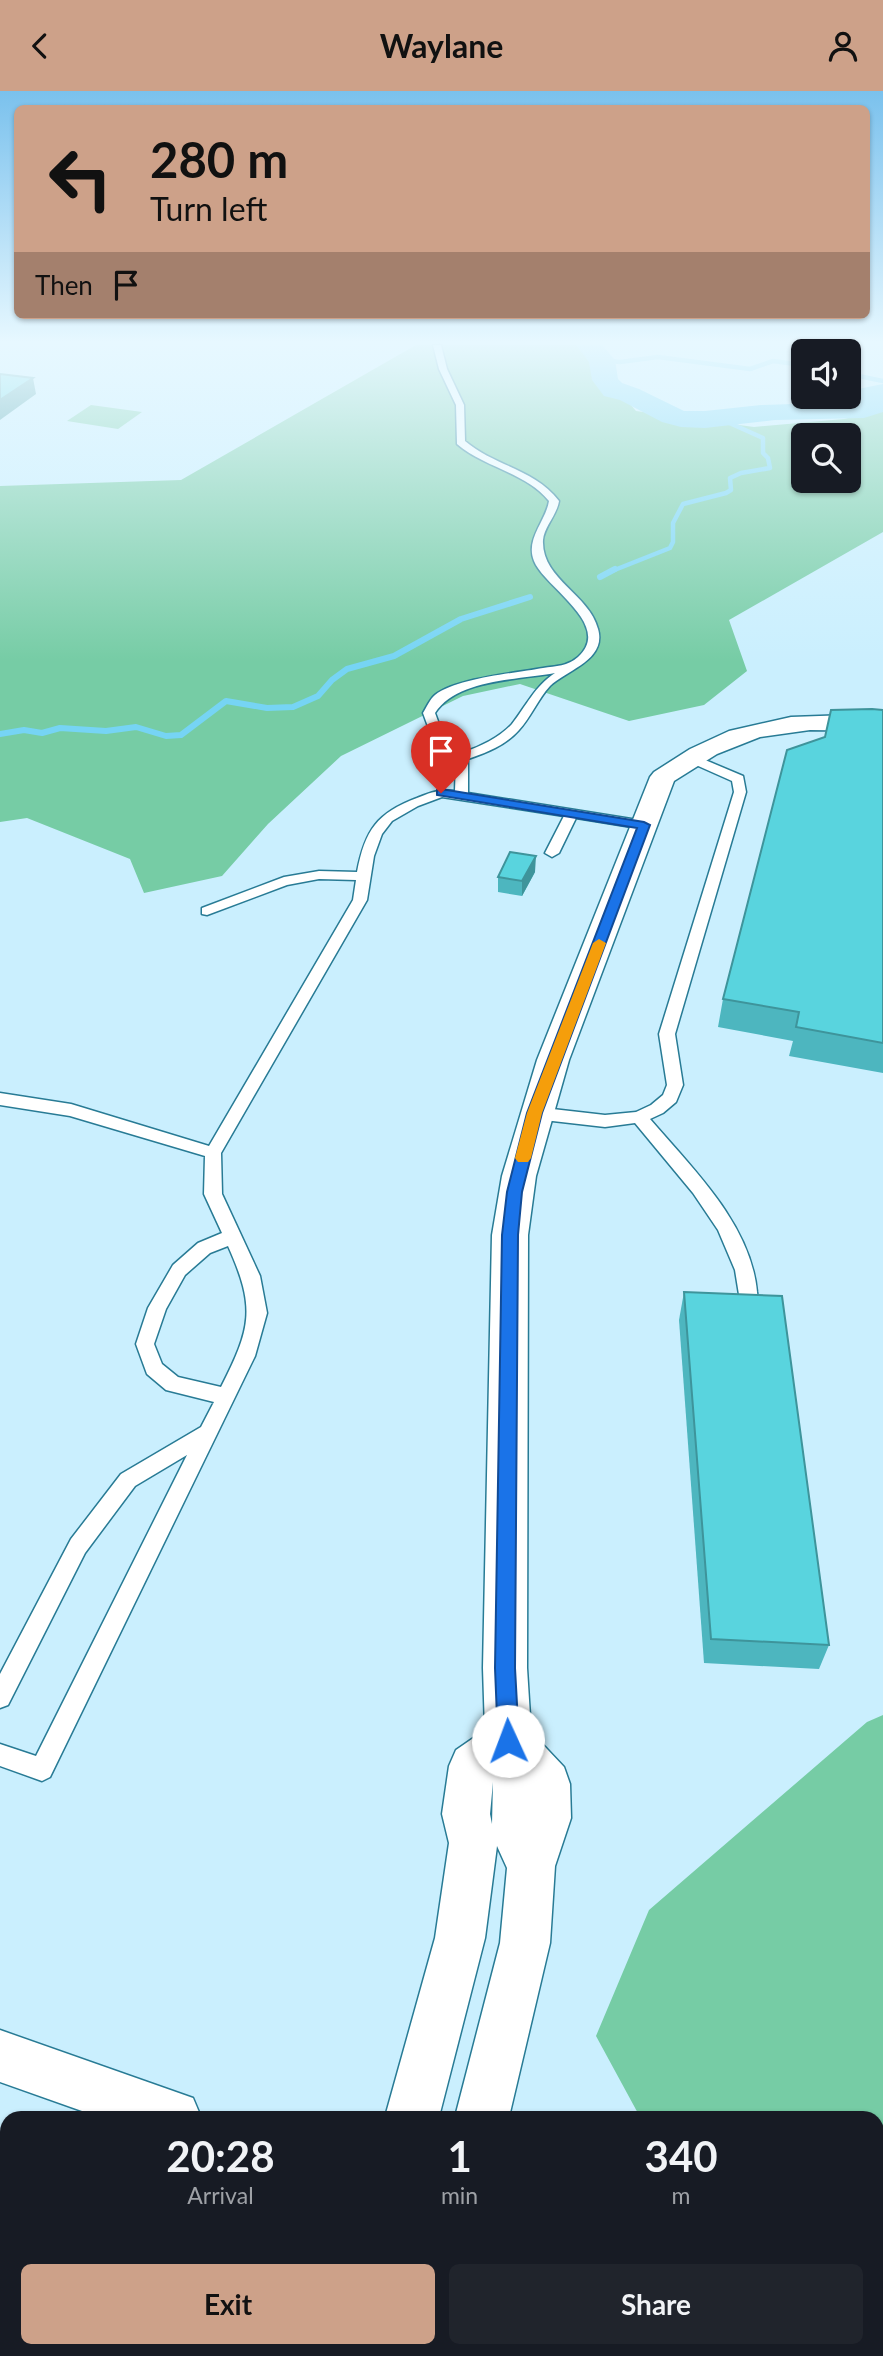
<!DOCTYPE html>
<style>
body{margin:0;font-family:Lato,sans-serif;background:#20242c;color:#f1f3f6;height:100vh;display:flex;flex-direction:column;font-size:26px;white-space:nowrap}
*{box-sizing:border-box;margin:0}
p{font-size:23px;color:#9ea1a6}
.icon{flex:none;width:38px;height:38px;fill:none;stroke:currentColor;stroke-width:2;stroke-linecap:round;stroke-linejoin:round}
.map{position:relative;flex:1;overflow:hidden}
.side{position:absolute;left:0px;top:2020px;width:884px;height:247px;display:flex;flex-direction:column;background:#171b24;border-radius:21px 21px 0 0;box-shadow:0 2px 5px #0004}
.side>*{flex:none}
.top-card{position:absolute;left:14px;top:14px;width:856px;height:214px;border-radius:10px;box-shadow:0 2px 5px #0004;background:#cda189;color:#111;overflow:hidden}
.fabs{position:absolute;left:791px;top:248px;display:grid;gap:14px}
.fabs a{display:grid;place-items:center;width:70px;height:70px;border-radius:10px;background:#171b24;box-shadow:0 2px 5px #0004;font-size:35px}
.pin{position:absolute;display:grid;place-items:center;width:60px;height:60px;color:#fff;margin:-72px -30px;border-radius:50% 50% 50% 0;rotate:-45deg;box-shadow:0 0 7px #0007}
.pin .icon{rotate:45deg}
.me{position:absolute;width:77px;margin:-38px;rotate:358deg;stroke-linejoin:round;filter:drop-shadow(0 0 5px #0008)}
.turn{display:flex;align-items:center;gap:24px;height:147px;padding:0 21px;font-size:32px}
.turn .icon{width:91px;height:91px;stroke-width:2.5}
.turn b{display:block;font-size:49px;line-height:60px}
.then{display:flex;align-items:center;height:66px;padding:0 21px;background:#0003;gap:14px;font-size:26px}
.eta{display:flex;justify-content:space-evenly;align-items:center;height:119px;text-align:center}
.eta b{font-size:42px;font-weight:700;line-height:49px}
.primary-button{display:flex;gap:14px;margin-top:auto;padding:14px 21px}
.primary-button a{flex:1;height:80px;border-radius:10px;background:#cda189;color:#111;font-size:28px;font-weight:700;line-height:80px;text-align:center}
.primary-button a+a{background:#20242c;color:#f1f3f6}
header{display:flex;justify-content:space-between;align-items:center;height:91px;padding:0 21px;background:#cda189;color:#111;font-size:32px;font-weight:700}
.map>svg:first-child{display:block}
.green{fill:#76cca5;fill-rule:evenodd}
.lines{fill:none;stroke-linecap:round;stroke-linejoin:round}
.stream-far1{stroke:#76d4f4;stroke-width:4.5}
.stream{stroke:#76d4f4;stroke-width:6}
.river{fill:#76d4f4;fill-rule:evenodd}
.lane-casing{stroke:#287b95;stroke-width:3}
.street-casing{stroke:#287b95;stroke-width:3}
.lane{fill:#fff;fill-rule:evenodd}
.street{fill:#fff;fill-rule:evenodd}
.wall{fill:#4db6bf}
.shaded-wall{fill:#3e949b}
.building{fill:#59d4de;stroke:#3e949b;stroke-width:2}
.route{fill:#1a73e8;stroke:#114b97;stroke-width:2}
.slow{fill:#f59e0b}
</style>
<header><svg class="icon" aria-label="back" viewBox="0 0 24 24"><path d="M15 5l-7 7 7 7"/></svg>Waylane<svg class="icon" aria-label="person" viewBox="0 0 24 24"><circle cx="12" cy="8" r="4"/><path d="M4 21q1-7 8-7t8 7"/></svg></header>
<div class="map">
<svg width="883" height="2265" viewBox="0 0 883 2265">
<rect width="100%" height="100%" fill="#caeffe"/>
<g class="green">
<path d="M416,254H580L636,320L754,336L844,328L883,319V441L729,529L747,580L704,614L629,630L520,593L463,605L341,665L268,733L222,785L144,802L130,768L27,727L0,731V395L181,389ZM803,345H849V390H803Z"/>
<path d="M91,314L142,321L118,338L67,330Z"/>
<path d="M883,1624V2208L877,2205V2026H640L596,1945L649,1819L867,1631Z"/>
</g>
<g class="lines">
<g class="stream-far1">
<path d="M602,269L620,271L658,266L750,278L773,270L803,274"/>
<path d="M849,283L883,290"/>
<path d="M612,480L670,457L673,451V432L683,413L726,402L731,399L730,387L741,382L770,377L768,367L763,362V347L725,330L729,324"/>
</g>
<g class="stream">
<path d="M600,486L615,478"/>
<path d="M0,643L24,639L42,642L60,637L106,640L136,636L166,645L181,644L226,610L267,617L293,616L318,605L332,589L347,578L394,565L461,528L530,506"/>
</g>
<path class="river" d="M576,254H602L615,269L618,288L622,292L639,298L684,320H705L761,314L858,311L855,304L858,298L883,293V321L864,327L775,329L705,337L681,336L662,331L620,309L604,305L592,289L589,271Z"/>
<g class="lane-casing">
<g id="lane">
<path d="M433,254H441L447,278L464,314L465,350C494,375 535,378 559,410C557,424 544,436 543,449C541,488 589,503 598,538C607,569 567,579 550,595C538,608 531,626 519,639C506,654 486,662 468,668V702L644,730L651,734L644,738L576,727L559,762L552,766L545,762L564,725L442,706L418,715L392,730L382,743L374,765L367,809L221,1062L222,1103L260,1185L267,1222L255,1265L50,1686L42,1690L0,1675V1653L36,1665L187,1364L135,1395L85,1462L8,1614L0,1617V1583L71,1448L121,1383L201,1336L214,1311L166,1299L147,1283L136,1253L148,1217L173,1174L198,1152L222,1142L204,1103L205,1065L70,1025L0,1014V1002L71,1013L209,1055L353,809L356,789L319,788L287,794L207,824L202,823V817L284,786L319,780L357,781C365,739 377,722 417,707C431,701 440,698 455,700L456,667L433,649L423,622C426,617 430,608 435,604C457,587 516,582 543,577C556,575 568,575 578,566C614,534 544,496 534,470C525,448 546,430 549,410C525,381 485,377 457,353L456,314L439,278ZM555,582C535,595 526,615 512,633C500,646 480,656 464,661L443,644L435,622C457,588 518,589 555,582ZM228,1155C256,1217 251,1237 221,1296L178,1286L162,1273L154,1253L166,1218L185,1184L210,1162Z"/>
<path d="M691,663L743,685L746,701L675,943L683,994L676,1011L663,1022L650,1028C692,1077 751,1133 757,1201C758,1209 759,1215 756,1222L749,1224L742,1222L735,1179L718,1139L693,1102L635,1032L605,1036L535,1028L527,1022L535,1016L605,1024L636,1021L651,1014L663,1004L667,994L659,943L734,701L732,690L687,670L685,667Z"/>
</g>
</g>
<g class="street-casing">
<g id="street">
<path d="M848,624L883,626V640L810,639L760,646L717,663L674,690L569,969L536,1085L528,1144L527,1577L531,1641L564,1676L570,1693L571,1727L555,1775L550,1852L509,2026H455L500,1852L507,1777L497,1755L485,1847L439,2026H385L435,1847L449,1752L442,1723L449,1675L456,1659L485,1639L483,1577L492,1144L502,1085L537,969L650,686L654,681L690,658L729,640L791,626ZM493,1691L492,1733L490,1723Z"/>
<path d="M0,1939L193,2007L201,2026H99L0,1991Z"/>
<path d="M797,2259H869L872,2265H799Z"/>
</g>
</g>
<use href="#lane" class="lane"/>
<use href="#street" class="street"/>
</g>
<g class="wall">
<path d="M883,619V982L789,965L793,950L718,936L723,908L825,646Z"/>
<path d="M535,781L522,805L498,801V786Z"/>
<path d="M684,1201L829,1554L819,1578L704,1572L679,1229Z"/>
</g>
<g class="shaded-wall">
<path d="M33,287L36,303L0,329V309Z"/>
<path d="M536,765L535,781L522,805V790Z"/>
</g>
<g class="building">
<path d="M0,283L33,287L0,309Z"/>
<path d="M872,618L883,619V952L796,936L799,921L723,908L787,659L825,646L831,619Z"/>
<path d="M510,761L536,765L522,790L498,786Z"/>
<path d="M684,1201L782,1205L829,1554L711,1548Z"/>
</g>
<linearGradient id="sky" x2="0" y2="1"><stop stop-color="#7ac1ed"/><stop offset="0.44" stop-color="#e7f8ff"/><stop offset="1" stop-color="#e7f8ff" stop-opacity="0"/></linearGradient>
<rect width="883" height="571" fill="url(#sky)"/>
<path class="route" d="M441,698L644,731L650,734L542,1022L522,1101L518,1144L515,1577L519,1650L516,1657L508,1660L501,1657L498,1650L495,1577L502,1144L507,1101L527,1022L637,737L437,704V699Z"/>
<path class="slow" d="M599,848L606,852L542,1022L531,1067L528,1071H518L515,1067L527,1022L593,852Z"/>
</svg>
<div class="fabs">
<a><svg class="icon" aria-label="sound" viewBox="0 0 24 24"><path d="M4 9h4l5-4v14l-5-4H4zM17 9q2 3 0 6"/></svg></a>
<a><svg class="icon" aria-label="search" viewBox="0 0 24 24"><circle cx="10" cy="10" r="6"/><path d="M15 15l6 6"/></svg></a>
</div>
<div class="pin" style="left:441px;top:702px;background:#d93025"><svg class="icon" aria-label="arrive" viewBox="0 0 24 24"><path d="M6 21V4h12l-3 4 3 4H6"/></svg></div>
<svg class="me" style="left:508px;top:1650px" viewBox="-20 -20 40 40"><circle r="19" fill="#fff"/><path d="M0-13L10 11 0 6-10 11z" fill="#1a73e8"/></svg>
<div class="top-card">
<div class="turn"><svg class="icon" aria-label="left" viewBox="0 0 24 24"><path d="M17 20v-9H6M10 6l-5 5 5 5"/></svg><div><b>280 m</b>Turn left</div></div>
<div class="then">Then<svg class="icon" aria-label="arrive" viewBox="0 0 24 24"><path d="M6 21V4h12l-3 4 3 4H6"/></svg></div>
</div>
<section class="side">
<div class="eta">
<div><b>20:28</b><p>Arrival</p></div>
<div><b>1</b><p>min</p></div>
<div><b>340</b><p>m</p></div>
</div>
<div class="primary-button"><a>Exit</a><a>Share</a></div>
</section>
</div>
